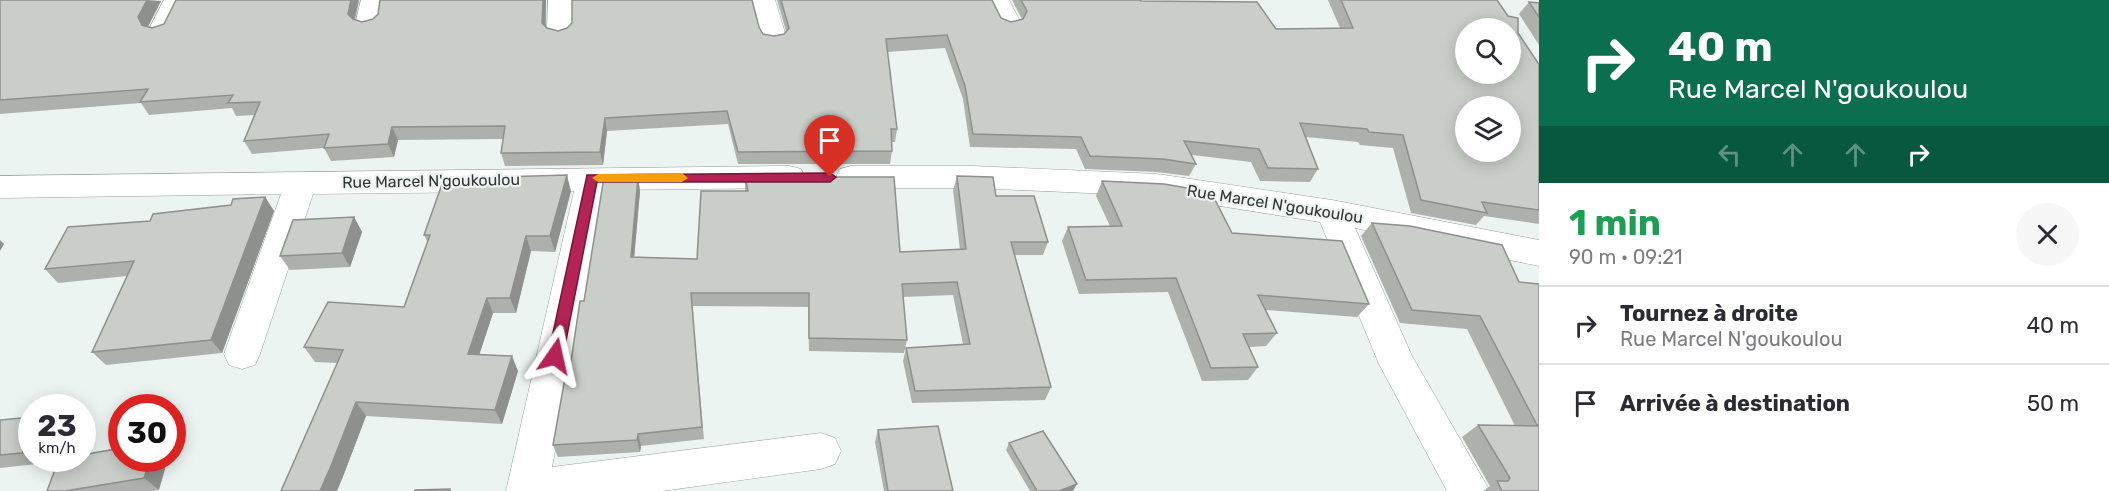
<!DOCTYPE html>
<html lang="fr">
<meta charset="utf-8">
<style>
body{margin:0;font-family:Rubik,sans-serif;background:#f7f7f7;color:#2b2b33;height:100vh;display:flex;flex-direction:column;font-size:22px;white-space:nowrap}
*{box-sizing:border-box;margin:0}
p{font-size:20px;color:#7c7c81}
.icon{flex:none;width:33px;height:33px;fill:none;stroke:currentColor;stroke-width:2;stroke-linecap:round;stroke-linejoin:round}
.map{position:relative;flex:1;overflow:hidden}
.details{display:flex;flex-direction:column;background:#fff;width:570px}
.details>*{flex:none}
.banner{background:#0b6e4f;color:#fff;overflow:hidden}
.tools{position:absolute;left:1455px;top:18px;display:grid;gap:12px}
.tools a{display:grid;place-items:center;width:66px;height:66px;border-radius:50%;background:#fff;box-shadow:0 3px 15px #0003;font-size:30px}
.speed{position:absolute;left:18px;top:394px;display:flex;gap:12px;font-size:30px;font-weight:700;text-align:center}
.speed>*{display:grid;place-content:center;width:78px;height:78px;border-radius:50%;background:#fff;box-shadow:0 3px 15px #0003;line-height:1}
.speed small{font-size:15px;font-weight:400}
.speed .limit{border:9px solid #d22;background:#fff;color:#111}
.pin{position:absolute;display:grid;place-items:center;width:51px;height:51px;color:#fff;margin:-62px -26px;border-radius:50% 50% 50% 0;rotate:-45deg;box-shadow:0 0 6px #0007}
.pin .icon{rotate:45deg}
.me{position:absolute;width:66px;margin:-33px;rotate:11deg;stroke-linejoin:round;filter:drop-shadow(0 0 4px #0008)}
.turn{display:flex;align-items:center;gap:21px;height:126px;padding:0 30px;font-size:27px}
.turn .icon{width:78px;height:78px;stroke-width:2.5}
.turn b{display:block;font-size:42px;line-height:51px}
.lanes{display:flex;align-items:center;height:57px;padding:0 30px;background:#0003;justify-content:center;gap:30px;direction:ltr}
.lanes .off{opacity:.35}
.round{display:grid;place-items:center;flex:none;width:63px;height:63px;border-radius:32px;background:#f7f7f7}
.summary{display:flex;align-items:center;justify-content:space-between;height:102px;padding:0 30px}
h1{font-size:36px;font-weight:700;line-height:45px;color:#1e9e55}
ul{padding:0;list-style:none}
li{display:flex;align-items:center;gap:18px;height:78px;padding:0 30px;border-top:2px solid #e1e1e2}
li div{flex:1}
li b{display:block;font-size:22px}
li em{font-style:normal}
main{display:flex;flex:1;min-height:0}
.map>svg:first-child{display:block}
.lines{fill:none;stroke-linecap:round;stroke-linejoin:round}
.minor-casing{stroke:#9aa29f;stroke-width:1}
.minor{fill:#fff;fill-rule:evenodd}
.wall{fill:#adb1ac}
.shaded-wall{fill:#8d908c}
.building{fill:#c9cec8;stroke:#8d908c;stroke-width:1.5;fill-rule:evenodd}
.route{fill:#b32355;stroke:#741737;stroke-width:1.5}
.slow{fill:#f59e0b}
.labels{text-anchor:middle;dominant-baseline:central;stroke-width:4.5;stroke-linejoin:round;paint-order:stroke}
.street-label{font-size:16px;fill:#333635;stroke:#ecf4f2}
</style>
<main>
<div class="map">
<svg width="1539" height="491" viewBox="0 0 1539 491">
<rect width="100%" height="100%" fill="#ecf4f2"/>
<g class="lines">
<g class="minor-casing">
<g id="minor">
<path d="M164,0H188L170,36L161,39L152,36L148,31Z"/>
<path d="M361,0H385L381,25L377,30L368,33L359,30L355,25Z"/>
<path d="M548,0H572L573,34L569,39L560,42L551,39L547,34Z"/>
<path d="M751,0H775L787,39L783,45L774,47L765,45L761,39Z"/>
<path d="M985,0H1009L1022,25L1018,30L1009,33L1000,30Z"/>
<path d="M790,166L801,169L805,177L801,185L790,188L605,190L552,467L821,433L835,438L841,451L835,464L821,469L662,491H506L574,191L313,194L260,354L255,365L242,369L229,365L224,354L281,194L0,198V176Z"/>
<path d="M851,166H973L1157,174L1332,200L1539,240V266L1355,228L1412,356L1490,491H1447L1379,364L1320,222L1157,196L973,188H851L840,185L836,177L840,169Z"/>
</g>
</g>
<use href="#minor" class="minor"/>
</g>
<g class="wall">
<path d="M0,0L161,1L148,27L152,28L164,24L176,0H359L355,20L362,22L373,19L378,14L380,0H546V26L547,28L558,31L759,27L763,34L774,36L784,34L786,31L777,0H992L1001,18L1011,22L1022,19L1012,0H1140L1141,1L1276,29L1340,28L1328,0H1497L1518,33L1538,63L1539,64V224L1484,216L1476,225L1411,213L1393,148L1360,145L1358,142L1306,137L1318,169L1310,182L1260,181L1251,162L1192,155L1196,164L1189,176L1157,172L1085,169L1076,149L970,147L963,99L945,48L887,52L897,129L895,142H892V151L890,164H738L728,124L607,131L603,165L505,166L501,153L503,139L398,140L394,157L331,161L324,148L252,154L244,141L255,115L236,116L232,108L149,115L141,103L0,114Z"/>
<path d="M1529,2L1539,3V45L1519,14Z"/>
<path d="M957,176L996,196L1048,242L1043,255H1015L1051,387L1045,400L912,403L903,361L906,348L963,344L953,295L903,297L907,340L904,353L809,351L808,307L692,306L704,439L641,446L640,452L558,457L553,445L584,301L638,177L640,191L634,257L697,259L745,191V177L900,252L960,250L953,190Z"/>
<path d="M1102,181L1232,233L1369,304L1357,317L1266,310L1277,333L1266,346L1249,347L1258,367L1248,380L1202,381L1168,292L1079,294L1062,241L1068,227L1110,226L1096,196Z"/>
<path d="M571,191L555,252L531,251L516,313H493L479,354L518,371L502,424L366,416L342,479L337,363L315,362L304,347L404,307L428,243L424,235Z"/>
<path d="M265,197L274,211L222,353L106,365L92,352L127,276L58,283L45,269L150,221L231,205Z"/>
<path d="M354,217L362,232L350,267L290,270L280,256Z"/>
<path d="M1372,223L1519,282L1539,284V491H1483L1490,486L1462,437L1478,425L1515,426L1467,329L1400,323L1361,236Z"/>
<path d="M0,420L37,464L0,468Z"/>
<path d="M878,430L953,491H884L875,442Z"/>
<path d="M1009,443L1073,491H1030L1006,450Z"/>
<path d="M122,448L159,490L153,491H47Z"/>
</g>
<g class="shaded-wall">
<path d="M147,0L161,1L146,30L150,37L138,17Z"/>
<path d="M351,0H359L353,26L348,14Z"/>
<path d="M543,0H546L545,35L542,23Z"/>
<path d="M605,118L607,131L603,165L600,152Z"/>
<path d="M392,127L398,140L394,157L388,144Z"/>
<path d="M567,175L571,191L555,252L550,236Z"/>
<path d="M638,177L640,191L633,271L631,257Z"/>
<path d="M265,197L274,211L222,353L211,340Z"/>
<path d="M354,217L362,232L350,267L342,253Z"/>
<path d="M526,236L531,251L516,313L510,298Z"/>
<path d="M0,240L4,244L0,251Z"/>
<path d="M487,298L493,313L475,368L468,354Z"/>
<path d="M512,356L518,371L502,424L495,410Z"/>
<path d="M356,402L366,416L342,479L337,491H320Z"/>
<path d="M32,434V459H39L37,464L22,453Z"/>
<path d="M638,434L641,446L640,452L637,440Z"/>
<path d="M150,459H168L159,490L144,478Z"/>
<path d="M1077,484L1073,491H1059Z"/>
</g>
<g class="building">
<path d="M0,0H147L138,17L142,25L152,28L164,24L176,0H351L348,14L353,19L362,22L373,19L378,14L380,0H543L542,23L547,28L558,31L567,28L572,23V0H752L759,27L763,34L774,36L784,34L789,28L781,0H992L1001,18L1011,22L1023,19L1027,11L1021,0H1140L1141,1L1257,2L1276,29L1353,28L1341,0H1497L1508,16L1518,18V33L1538,63L1539,64V210L1482,202L1487,213L1421,200L1403,135L1369,132L1367,129L1300,123L1318,169L1268,168L1259,149L1184,141L1196,164L1163,159L1090,156L1081,137L973,134L965,86L947,35L886,39L897,129H891L892,151L738,152L727,111L605,118L600,152L501,153L505,126L392,127L388,144L324,148L329,134L244,141L260,102L228,103L233,95L140,102L148,89L0,100ZM1466,28H1510V74H1466ZM1466,106H1510V152H1466Z"/>
<path d="M1529,2L1539,3V17Z"/>
<path d="M567,175L550,236H526L510,298H487L468,354L512,356L495,410L356,402L331,466L320,491H281L343,350L304,347L328,302L404,307L430,235H424L442,184L495,183L496,177Z"/>
<path d="M957,176L993,177L996,196H1034L1048,242H1011L1051,387L915,391L906,348L970,344L957,282L902,284L907,340L809,338V293H691L702,427L638,434L637,440L553,445L568,361H571L580,301H584L604,177H638L631,257L697,259L701,191H748L745,177H894L900,252L966,249Z"/>
<path d="M1102,181L1164,184L1211,192L1232,233L1342,241L1369,304L1258,295L1277,333L1243,334L1258,367L1211,368L1176,278L1086,280L1068,227L1122,226Z"/>
<path d="M265,197L211,340L92,352L134,261L45,269L68,227L150,221L153,214L231,205L233,199Z"/>
<path d="M354,217L342,253L280,256L293,220Z"/>
<path d="M1372,223L1410,226L1502,245L1519,282L1539,284V425H1537L1480,316L1412,310Z"/>
<path d="M32,417V434L22,453L0,455V420Z"/>
<path d="M1478,425L1539,426V491H1502L1497,481H1508L1510,478Z"/>
<path d="M938,426L953,491H888L878,430Z"/>
<path d="M1043,431L1077,484L1059,491H1037L1009,443Z"/>
<path d="M122,448V459H150L144,478L65,491H47L59,459H82V455Z"/>
<path d="M450,489V491H415V490Z"/>
</g>
<path class="route" d="M830,173L836,177L830,182H597L563,356L561,361L555,363L550,361L548,356L587,175Z"/>
<path class="slow" d="M682,173L688,178L682,182H598L592,178L598,174Z"/>
<g class="labels">
<g class="street-label">
<text transform="translate(431 181) rotate(-1)">Rue Marcel N'goukoulou</text>
<text transform="translate(1275 204) rotate(9)">Rue Marcel N'goukoulou</text>
</g>
</g>
</svg>
<div class="tools">
<a><svg class="icon" aria-label="search" viewBox="0 0 24 24"><circle cx="10" cy="10" r="6"/><path d="M15 15l6 6"/></svg></a>
<a><svg class="icon" aria-label="layers" viewBox="0 0 24 24"><path d="M12 4l9 5-9 5-9-5zM3 14l9 5 9-5"/></svg></a>
</div>
<div class="speed"><div>23<small>km/h</small></div><div class="limit">30</div></div>
<div class="pin" style="left:830px;top:177px;background:#d93025"><svg class="icon" aria-label="arrive" viewBox="0 0 24 24"><path d="M6 21V4h12l-3 4 3 4H6"/></svg></div>
<svg class="me" style="left:555px;top:356px" viewBox="-20 -20 40 40"><path d="M0-17L14 15 0 8-14 15z" fill="#b32355" stroke="#fff" stroke-width="4"/></svg>
</div>
<section class="details">
<div class="banner">
<div class="turn"><svg class="icon" aria-label="right" viewBox="0 0 24 24"><path d="M7 20v-9h11M14 6l5 5-5 5"/></svg><div><b>40 m</b>Rue Marcel N'goukoulou</div></div>
<div class="lanes"><svg class="icon off" aria-label="left" viewBox="0 0 24 24"><path d="M17 20v-9H6M10 6l-5 5 5 5"/></svg><svg class="icon off" aria-label="ahead" viewBox="0 0 24 24"><path d="M12 20V5M6 11l6-6 6 6"/></svg><svg class="icon off" aria-label="ahead" viewBox="0 0 24 24"><path d="M12 20V5M6 11l6-6 6 6"/></svg><svg class="icon" aria-label="right" viewBox="0 0 24 24"><path d="M7 20v-9h11M14 6l5 5-5 5"/></svg></div>
</div>
<div class="summary"><div><h1>1 min</h1><p>90 m · 09:21</p></div><a class="round"><svg class="icon" aria-label="close" viewBox="0 0 24 24"><path d="M6 6l12 12M18 6L6 18"/></svg></a></div>
<ul>
<li><svg class="icon" aria-label="right" viewBox="0 0 24 24"><path d="M7 20v-9h11M14 6l5 5-5 5"/></svg><div><b>Tournez à droite</b><p>Rue Marcel N'goukoulou</p></div><em>40 m</em></li>
<li><svg class="icon" aria-label="arrive" viewBox="0 0 24 24"><path d="M6 21V4h12l-3 4 3 4H6"/></svg><div><b>Arrivée à destination</b></div><em>50 m</em></li>
</ul>
</section>
</main>
